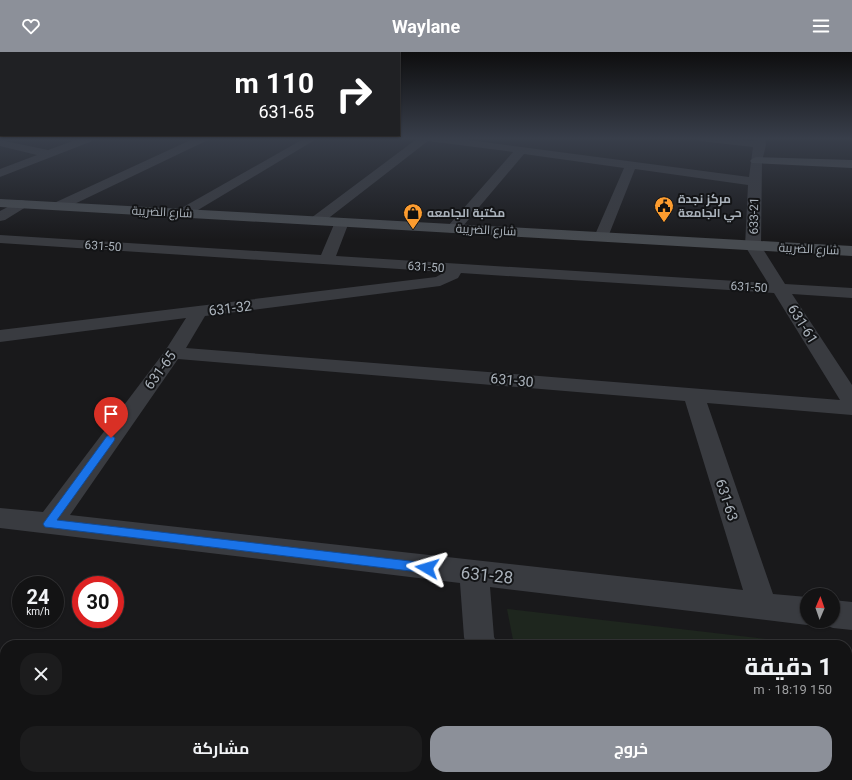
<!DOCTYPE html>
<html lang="ar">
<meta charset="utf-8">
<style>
body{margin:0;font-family:Roboto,Cairo,sans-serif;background:#1c1c1d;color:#f1f3f6;direction:rtl;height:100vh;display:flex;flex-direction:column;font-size:15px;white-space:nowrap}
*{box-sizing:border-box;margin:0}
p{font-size:13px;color:#9d9ea0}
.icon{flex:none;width:22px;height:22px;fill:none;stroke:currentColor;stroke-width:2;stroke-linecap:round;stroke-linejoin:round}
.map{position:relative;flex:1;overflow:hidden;direction:ltr}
.details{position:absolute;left:0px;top:588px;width:852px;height:140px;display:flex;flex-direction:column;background:#131314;border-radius:16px 16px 0 0;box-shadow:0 1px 3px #0004,0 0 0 1px #323234;direction:rtl}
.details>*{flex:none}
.guide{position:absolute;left:0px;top:0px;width:400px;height:84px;box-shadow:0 1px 3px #0004,0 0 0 1px #323234;direction:rtl;background:#202124;color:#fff;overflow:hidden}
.needle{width:26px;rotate:2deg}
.buttons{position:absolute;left:800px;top:536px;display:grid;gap:8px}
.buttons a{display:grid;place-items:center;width:40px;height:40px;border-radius:50%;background:#131314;box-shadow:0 1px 3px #0004,0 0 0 1px #323234;font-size:20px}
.speed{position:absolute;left:12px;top:524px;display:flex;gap:8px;font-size:20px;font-weight:700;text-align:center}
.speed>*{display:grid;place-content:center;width:52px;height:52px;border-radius:50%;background:#131314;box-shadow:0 1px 3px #0004,0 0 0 1px #323234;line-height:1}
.speed small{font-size:10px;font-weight:400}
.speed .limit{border:6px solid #d22;background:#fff;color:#111}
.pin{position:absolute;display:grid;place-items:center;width:34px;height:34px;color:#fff;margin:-41px -17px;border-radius:50% 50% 50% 0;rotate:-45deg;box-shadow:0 0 4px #0007}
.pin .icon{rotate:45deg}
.me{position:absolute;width:44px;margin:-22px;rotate:277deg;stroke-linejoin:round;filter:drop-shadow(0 0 3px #0008)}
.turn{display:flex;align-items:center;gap:14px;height:84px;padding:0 20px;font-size:18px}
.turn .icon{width:52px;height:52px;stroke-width:2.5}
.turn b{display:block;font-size:28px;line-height:34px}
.round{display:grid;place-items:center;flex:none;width:42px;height:42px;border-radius:16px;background:#1c1c1d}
.overview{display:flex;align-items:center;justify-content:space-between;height:68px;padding:0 20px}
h1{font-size:24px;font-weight:700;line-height:30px}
.button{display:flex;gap:8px;margin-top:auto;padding:8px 20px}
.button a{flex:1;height:46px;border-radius:16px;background:#8c9099;color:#fff;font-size:16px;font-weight:700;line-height:46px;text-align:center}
.button a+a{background:#1c1c1d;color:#f1f3f6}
header{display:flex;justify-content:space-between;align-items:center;height:52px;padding:0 20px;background:#8c9099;color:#fff;font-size:18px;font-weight:700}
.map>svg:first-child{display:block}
.green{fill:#1e261e}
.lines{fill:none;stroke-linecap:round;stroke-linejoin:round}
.street{fill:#393b40;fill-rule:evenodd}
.secondary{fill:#474b50;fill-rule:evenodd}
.route{fill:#1a73e8;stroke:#114b97}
.labels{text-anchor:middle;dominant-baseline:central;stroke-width:4;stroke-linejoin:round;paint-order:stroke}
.far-poi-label{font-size:12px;font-weight:bold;fill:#aab2bb;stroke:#131416;text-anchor:start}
.far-street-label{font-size:12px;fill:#aab2bb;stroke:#131416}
.street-label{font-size:14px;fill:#aab2bb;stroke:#131416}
.near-street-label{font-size:17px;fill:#aab2bb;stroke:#131416}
</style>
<header><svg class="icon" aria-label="menu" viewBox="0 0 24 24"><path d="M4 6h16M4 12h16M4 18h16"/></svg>Waylane<svg class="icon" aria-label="heart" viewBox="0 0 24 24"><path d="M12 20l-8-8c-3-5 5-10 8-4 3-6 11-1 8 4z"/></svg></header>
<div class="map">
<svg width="852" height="728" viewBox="0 0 852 728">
<rect width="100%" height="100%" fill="#19191b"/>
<g class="green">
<path d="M507,557L793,590L794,593H514Z"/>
<path d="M847,626L852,627V723H847Z"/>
</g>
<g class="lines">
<g class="street">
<path d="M81,86H96L95,88L0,125V117L37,103L0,94V88L48,98Z"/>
<path d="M195,86H209L208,88L64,157H54L52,154L54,151Z"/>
<path d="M305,86H318L188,164L183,165L178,164L176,161L178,158Z"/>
<path d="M418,86H454L749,125L753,95L700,89L695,86H727L754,89L755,86H765L766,93L762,109L761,194L785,232L852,236V246L792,242L852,333V363L707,351L773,542L807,545V569H817L807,573L490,535L494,585L498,593H466L464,585L460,531L0,476V456L43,460L165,299L186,266L0,290V278L436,225L445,220L0,191V183L321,203L335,170L337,167L342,166L347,167L349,170L336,204L768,231L745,194L748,133L635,117L608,185L606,188L601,189L596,188L594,185L624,116L524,102L458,180L453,181L448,180L446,177L448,174L513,100L428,89L321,172L316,173L311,172L309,169L311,166ZM461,221L774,241L840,348L186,296L205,264L440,234L458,226ZM178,307L685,349L743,538L70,463Z"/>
<path d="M21,148L26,149L28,152L26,155L5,168L0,169V159Z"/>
<path d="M833,548L852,550V578L833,576L822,572L821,569H833Z"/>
<path d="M514,723H550L552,728H516Z"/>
</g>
<g class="secondary">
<path d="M756,105L852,108V116L752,111L750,109L752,107Z"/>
<path d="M0,147L852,194V204L0,155Z"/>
</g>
</g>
<linearGradient id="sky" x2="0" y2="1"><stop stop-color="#0e0e0f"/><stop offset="0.46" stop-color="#383e4a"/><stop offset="1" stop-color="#383e4a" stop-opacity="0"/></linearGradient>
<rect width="852" height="188" fill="url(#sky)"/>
<path class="route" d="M111,383L115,386L114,389L57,468L427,511L431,512L433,516L431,519L427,521L45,475L43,472L45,469L107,384Z"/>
<defs>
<g id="civic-pin" transform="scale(1)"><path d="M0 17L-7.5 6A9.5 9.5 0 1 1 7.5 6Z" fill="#fc9c2f" stroke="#131416"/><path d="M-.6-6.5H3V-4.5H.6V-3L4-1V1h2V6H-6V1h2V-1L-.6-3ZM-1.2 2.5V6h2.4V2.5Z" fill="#111"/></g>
<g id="shop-pin" transform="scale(1)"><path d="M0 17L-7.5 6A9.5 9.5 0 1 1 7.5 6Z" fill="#fc9c2f" stroke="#131416"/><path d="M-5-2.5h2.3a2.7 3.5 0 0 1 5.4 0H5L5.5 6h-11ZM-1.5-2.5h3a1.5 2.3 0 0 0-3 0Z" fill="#111"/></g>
</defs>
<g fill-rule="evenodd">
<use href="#civic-pin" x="664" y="154"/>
<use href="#shop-pin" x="413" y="161"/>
</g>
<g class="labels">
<g class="far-poi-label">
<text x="678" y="147">مركز نجدة<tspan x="678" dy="14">حي الجامعة</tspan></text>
<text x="427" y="161">مكتبة الجامعه</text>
</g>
<g class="far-street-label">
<text transform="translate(162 160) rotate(3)">شارع الضريبة</text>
<text transform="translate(754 164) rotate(-89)">633-21</text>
<text transform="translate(486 178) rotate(3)">شارع الضريبة</text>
<text transform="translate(103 194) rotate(4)">631-50</text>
<text transform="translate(809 197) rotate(3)">شارع الضريبة</text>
<text transform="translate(426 215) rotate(4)">631-50</text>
<text transform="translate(749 235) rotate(4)">631-50</text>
</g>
<g class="street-label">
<text transform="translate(230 256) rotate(-7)">631-32</text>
<text transform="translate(803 272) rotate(58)">631-61</text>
<text transform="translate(160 318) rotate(-54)">631-65</text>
<text transform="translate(512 328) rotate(5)">631-30</text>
<text transform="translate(727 448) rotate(72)">631-63</text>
</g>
<g class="near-street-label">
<text transform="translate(487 523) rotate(6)">631-28</text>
</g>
</g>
</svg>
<div class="buttons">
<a><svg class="needle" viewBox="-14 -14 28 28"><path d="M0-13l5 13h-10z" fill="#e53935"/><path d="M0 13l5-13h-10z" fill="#9d9ea0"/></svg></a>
</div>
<div class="speed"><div>24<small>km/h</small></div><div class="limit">30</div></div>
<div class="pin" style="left:111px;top:386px;background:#d93025"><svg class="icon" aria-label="arrive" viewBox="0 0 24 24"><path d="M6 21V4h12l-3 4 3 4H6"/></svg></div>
<svg class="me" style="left:427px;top:516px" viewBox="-20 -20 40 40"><path d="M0-17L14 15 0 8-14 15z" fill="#1a73e8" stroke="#fff" stroke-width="4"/></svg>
<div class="guide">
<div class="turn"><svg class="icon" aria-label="right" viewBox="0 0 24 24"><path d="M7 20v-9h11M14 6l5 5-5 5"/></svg><div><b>110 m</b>631-65</div></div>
</div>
<section class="details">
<div class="overview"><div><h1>1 دقيقة</h1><p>150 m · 18:19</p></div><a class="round"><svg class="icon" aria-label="close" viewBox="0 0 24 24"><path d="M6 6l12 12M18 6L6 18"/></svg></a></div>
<div class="button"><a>خروج</a><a>مشاركة</a></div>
</section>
</div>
